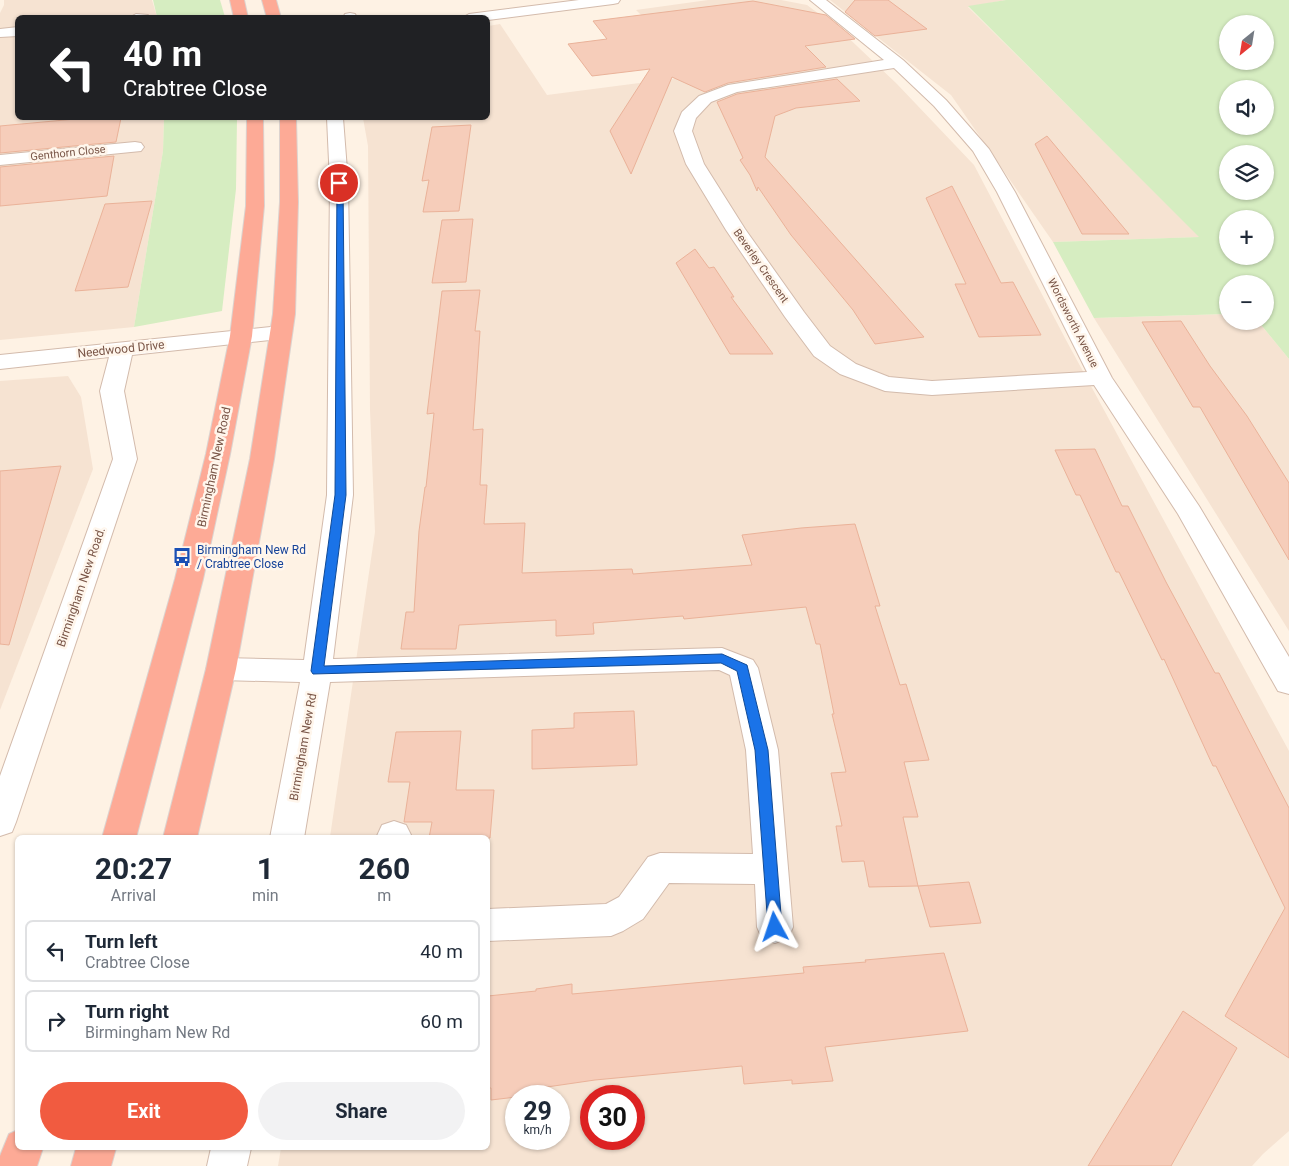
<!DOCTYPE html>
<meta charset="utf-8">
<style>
body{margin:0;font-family:Roboto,sans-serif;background:#f2f2f3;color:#1f2937;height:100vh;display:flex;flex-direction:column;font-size:19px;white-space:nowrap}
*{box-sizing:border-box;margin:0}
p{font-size:16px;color:#747a83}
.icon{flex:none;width:28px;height:28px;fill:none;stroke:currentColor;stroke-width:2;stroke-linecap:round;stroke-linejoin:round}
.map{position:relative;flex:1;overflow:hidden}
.drawer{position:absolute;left:15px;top:835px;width:475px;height:315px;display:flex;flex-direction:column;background:#fff;border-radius:8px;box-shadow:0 1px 4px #0004}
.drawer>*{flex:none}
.guide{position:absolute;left:15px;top:15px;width:475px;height:105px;border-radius:8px;box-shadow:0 1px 4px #0004;background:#202124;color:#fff;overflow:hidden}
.needle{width:32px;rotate:210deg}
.controls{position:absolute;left:1219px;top:15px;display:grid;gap:10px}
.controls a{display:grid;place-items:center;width:55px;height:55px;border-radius:50%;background:#fff;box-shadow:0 1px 4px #0004;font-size:25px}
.speed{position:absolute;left:505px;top:1085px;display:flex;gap:10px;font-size:25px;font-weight:700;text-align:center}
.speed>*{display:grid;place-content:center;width:65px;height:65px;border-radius:50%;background:#fff;box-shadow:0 1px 4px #0004;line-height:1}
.speed small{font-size:12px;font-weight:400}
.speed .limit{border:8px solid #d22;background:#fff;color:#111}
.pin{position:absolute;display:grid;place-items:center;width:42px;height:42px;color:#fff;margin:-21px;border:2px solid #fff;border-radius:50%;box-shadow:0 1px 5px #0007}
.me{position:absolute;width:55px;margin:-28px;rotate:355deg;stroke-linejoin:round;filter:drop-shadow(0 0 4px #0008)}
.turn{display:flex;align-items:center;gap:18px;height:105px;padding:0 25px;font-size:22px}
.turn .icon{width:65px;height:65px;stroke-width:2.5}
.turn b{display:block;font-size:35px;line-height:42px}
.eta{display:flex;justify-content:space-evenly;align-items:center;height:85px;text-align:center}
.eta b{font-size:30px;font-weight:700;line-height:35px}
.cta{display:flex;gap:10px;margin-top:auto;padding:10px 25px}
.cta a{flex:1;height:58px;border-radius:30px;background:#f15b40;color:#fff;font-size:20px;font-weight:700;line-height:58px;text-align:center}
.cta a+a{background:#f2f2f3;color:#1f2937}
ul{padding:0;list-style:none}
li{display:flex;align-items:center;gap:15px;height:62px;margin:0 10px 8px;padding:0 15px;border:2px solid #e0e1e3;border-radius:8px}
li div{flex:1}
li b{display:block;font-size:19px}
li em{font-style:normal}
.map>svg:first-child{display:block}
.residential{fill:#f6e3d2;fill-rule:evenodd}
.green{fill:#d6edc1;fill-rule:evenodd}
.building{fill:#f6cdba;stroke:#eab299}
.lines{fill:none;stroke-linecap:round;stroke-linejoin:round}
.minor-casing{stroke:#d3bbac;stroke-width:2}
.highway-casing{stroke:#dcd3cf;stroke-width:2}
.minor{fill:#fff;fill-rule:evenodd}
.highway{fill:#fdaa96;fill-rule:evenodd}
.route{fill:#1a73e8;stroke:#114b97}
.labels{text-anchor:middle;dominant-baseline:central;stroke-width:5;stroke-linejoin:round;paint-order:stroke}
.far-street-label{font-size:11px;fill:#795547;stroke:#fff6ec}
.street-label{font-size:12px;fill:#795547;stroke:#fff6ec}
.transit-label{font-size:12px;fill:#164399;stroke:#fff6ec;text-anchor:start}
</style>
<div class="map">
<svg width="1289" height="1166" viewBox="0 0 1289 1166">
<rect width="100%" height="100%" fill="#fef2e4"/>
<g class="residential">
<path d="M4,0H152L157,17L18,18V118H164L163,151L134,327L0,340V13L4,5Z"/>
<path d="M708,0H781L807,5L838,28L897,84L974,165L1066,340L1289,751V1131L1263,1154L1252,1166H278L281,1148H488V838L330,837L375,532L370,410L368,146L363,118H488V26L500,24L547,95L701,75L636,10ZM516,1096H559V1139H516ZM591,1096H634V1139H591Z"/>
<path d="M830,0H1006L968,7L1200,237L1053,242L951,95Z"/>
<path d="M1227,314L1228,321H1258L1289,359V631L1094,318Z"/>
<path d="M68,376L81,397L93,469L0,710V381Z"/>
</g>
<g class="green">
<path d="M153,0H220L225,17H157Z"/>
<path d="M1006,0H1289V359L1258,321H1265V284H1228L1227,314L1094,318L1053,242L1199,237L968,6ZM1228,24H1265V61H1228ZM1228,89H1265V126H1228ZM1228,154H1265V191H1228ZM1228,219H1265V256H1228Z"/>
<path d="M164,118H237L236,189L222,311L134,327L163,151Z"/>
</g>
<g class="building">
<path d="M855,0H888L927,29L875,36L845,12Z"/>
<path d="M753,1L826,15L855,39L805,46L826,67L728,83L705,92L672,77L631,174L610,131L650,69L592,76L568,44L607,39L593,21Z"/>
<path d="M837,79L860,101L796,108L775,116L765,157L924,337L875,344L853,310L791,235L758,187L757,191L750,175L740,160L743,158L717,102L737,94Z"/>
<path d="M86,118H121L116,142L0,153V126Z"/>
<path d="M471,125L459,211L423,212L429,180L422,181L432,127Z"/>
<path d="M1047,136L1129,234H1082L1035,144Z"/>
<path d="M114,156L107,196L0,206V167Z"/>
<path d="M952,186L1001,283L1013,282L1041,335L979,337L955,284H966L926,198Z"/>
<path d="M152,201L128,287L75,291L105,204Z"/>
<path d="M473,219L466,282L432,283L442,220Z"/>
<path d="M695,249L709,268L714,267L734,297H731L773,354H730L676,263Z"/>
<path d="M480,290L475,331H480L473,430L483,429L480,485H487L484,524L525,523L522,573L632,569L633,574L752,565L742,535L801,528L855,524L880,606H875L900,685L906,684L929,760L904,762L918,817H903L918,886L869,887L864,861L842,862L836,826H842L831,773L846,772L832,714H834L820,644H816L806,607L684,619L683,616L593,623L594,634L556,636V620L459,625L456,649H401L406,612H414L419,531L425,487H426L434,413L427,414L442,291Z"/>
<path d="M1181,321L1210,366L1247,416L1289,483V560L1200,407H1193L1142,322Z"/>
<path d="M1095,449L1122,506H1128L1166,582L1215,673H1219L1289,808V1058L1225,1016L1285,908L1216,766H1213L1164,659L1162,660L1119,572H1116L1080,495H1076L1055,450Z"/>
<path d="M61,466L9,645L0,644V471Z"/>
<path d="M634,711L637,765L532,769V730L574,728V713Z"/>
<path d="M461,731L456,790H494L490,838H429L432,822H404L410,782H388L396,732Z"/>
<path d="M969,882L981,923L930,927L918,886Z"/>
<path d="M944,953L968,1031L825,1047L833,1081L792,1084V1080L744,1084L742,1066L595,1080L533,1089V1095L491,1100V1088H488V996L536,991V989L572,984V994L804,973L803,967L866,962L865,960Z"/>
<path d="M1183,1011L1237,1048L1171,1166H1088Z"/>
</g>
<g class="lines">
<g class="minor-casing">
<g id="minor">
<path d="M579,0H620L618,3L613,4L488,20V18H462L469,14Z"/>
<path d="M810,0H826L903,60L946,100L989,149L1015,192L1112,378L1199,506L1289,657V694L1278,691L1178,514L1094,385L932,395L885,391L840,374L814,356L785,317L726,230L686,164L674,131L682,112L699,96L728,85L884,60ZM894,68L934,106L973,151L997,192L1087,372L932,381L889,377L856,364L830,346L804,312L745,229L704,164L692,131L696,118L711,102L737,92Z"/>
<path d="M350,13L355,14L357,18H343L345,14Z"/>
<path d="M136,14L148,15L150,18H129Z"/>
<path d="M18,27V36L0,37V29Z"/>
<path d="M327,118H343L348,183L353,495L333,659L722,648L753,660L758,668L778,750L793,927L788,938L775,943L762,938L757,927L755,884L669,883L643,919L623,931L611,936L488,941V909L606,904L619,897L648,857L660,853L753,854L746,750L730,675L719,670L330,682L304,838H270L300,682L221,680L211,677L206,669L211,661L221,658L304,660L327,495L330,183Z"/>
<path d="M135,142L141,143L144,147L141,151L0,165V155Z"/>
<path d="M280,326L288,328L291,333L288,338L132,355L124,391L137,459L16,822L12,832L0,836V776L113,459L100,391L109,357L0,369V355Z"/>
<path d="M394,821L406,825L411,835L410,838H376L382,825Z"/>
<path d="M211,1148H251L247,1166H207Z"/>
</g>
</g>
<g class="highway-casing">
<g id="highway">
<path d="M230,0H244L248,18H234Z"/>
<path d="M262,0H276L281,18H267Z"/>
<path d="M247,118H263L264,206L252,336L230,454L203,579L136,838H102L175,579L206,454L230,336L246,206Z"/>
<path d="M280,118H296L298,202L295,314L274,459L236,669L197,838H163L206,669L250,459L273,314L280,202Z"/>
<path d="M18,1130V1148H43L37,1166H0V1156L9,1134Z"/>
<path d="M76,1148H116L111,1166H71Z"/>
</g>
</g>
<use href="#minor" class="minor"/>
<use href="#highway" class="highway"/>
</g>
<path class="route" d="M337,181L343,183L346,495L324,666L722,654L747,665L768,750L782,927L780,932L775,934L770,932L768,927L755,750L737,671L721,663L313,674L311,671L335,495Z"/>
<defs>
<g id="bus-bare" transform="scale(1.5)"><path d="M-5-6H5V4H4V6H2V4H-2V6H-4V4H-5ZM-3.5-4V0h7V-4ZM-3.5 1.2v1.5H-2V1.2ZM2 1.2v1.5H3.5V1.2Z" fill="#1a4fb4" stroke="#fff6ec" stroke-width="2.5" paint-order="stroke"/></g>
</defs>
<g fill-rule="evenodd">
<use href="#bus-bare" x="182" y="557"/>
</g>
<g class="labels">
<g class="far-street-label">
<text transform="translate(68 153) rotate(-6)">Genthorn Close</text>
<text transform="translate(761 266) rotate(55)">Beverley Crescent</text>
<text transform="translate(1073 323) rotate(63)">Wordsworth Avenue</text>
</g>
<g class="street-label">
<text transform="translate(121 349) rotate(-6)">Needwood Drive</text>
<text transform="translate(214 467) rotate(-78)">Birmingham New Road</text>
<text transform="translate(81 587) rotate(-71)">Birmingham New Road.</text>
<text transform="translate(303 747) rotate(-80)">Birmingham New Rd</text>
</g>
<g class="transit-label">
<text x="197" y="550">Birmingham New Rd<tspan x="197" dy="14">/ Crabtree Close</tspan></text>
</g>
</g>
</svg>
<div class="controls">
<a><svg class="needle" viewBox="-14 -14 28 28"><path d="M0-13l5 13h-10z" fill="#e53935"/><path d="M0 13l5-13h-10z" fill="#747a83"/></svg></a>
<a><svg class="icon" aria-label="sound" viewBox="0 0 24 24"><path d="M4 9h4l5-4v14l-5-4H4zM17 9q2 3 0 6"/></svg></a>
<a><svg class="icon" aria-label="layers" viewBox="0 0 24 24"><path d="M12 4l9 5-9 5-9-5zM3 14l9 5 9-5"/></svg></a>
<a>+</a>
<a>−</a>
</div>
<div class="speed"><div>29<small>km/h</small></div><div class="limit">30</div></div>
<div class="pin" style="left:339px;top:183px;background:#d93025"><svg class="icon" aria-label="arrive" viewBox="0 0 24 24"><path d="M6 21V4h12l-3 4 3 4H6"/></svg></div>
<svg class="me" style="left:775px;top:927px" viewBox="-20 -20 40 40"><path d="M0-17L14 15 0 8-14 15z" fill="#1a73e8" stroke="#fff" stroke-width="4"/></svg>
<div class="guide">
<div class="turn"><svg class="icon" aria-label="left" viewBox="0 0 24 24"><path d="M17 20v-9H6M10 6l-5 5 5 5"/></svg><div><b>40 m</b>Crabtree Close</div></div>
</div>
<section class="drawer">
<div class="eta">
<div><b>20:27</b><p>Arrival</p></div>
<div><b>1</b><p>min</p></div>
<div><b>260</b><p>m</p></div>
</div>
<ul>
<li><svg class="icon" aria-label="left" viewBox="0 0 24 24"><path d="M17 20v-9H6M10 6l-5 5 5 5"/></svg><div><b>Turn left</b><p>Crabtree Close</p></div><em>40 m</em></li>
<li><svg class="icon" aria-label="right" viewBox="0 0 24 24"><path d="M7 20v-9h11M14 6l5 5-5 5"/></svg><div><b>Turn right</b><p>Birmingham New Rd</p></div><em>60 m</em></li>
</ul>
<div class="cta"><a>Exit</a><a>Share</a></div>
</section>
</div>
